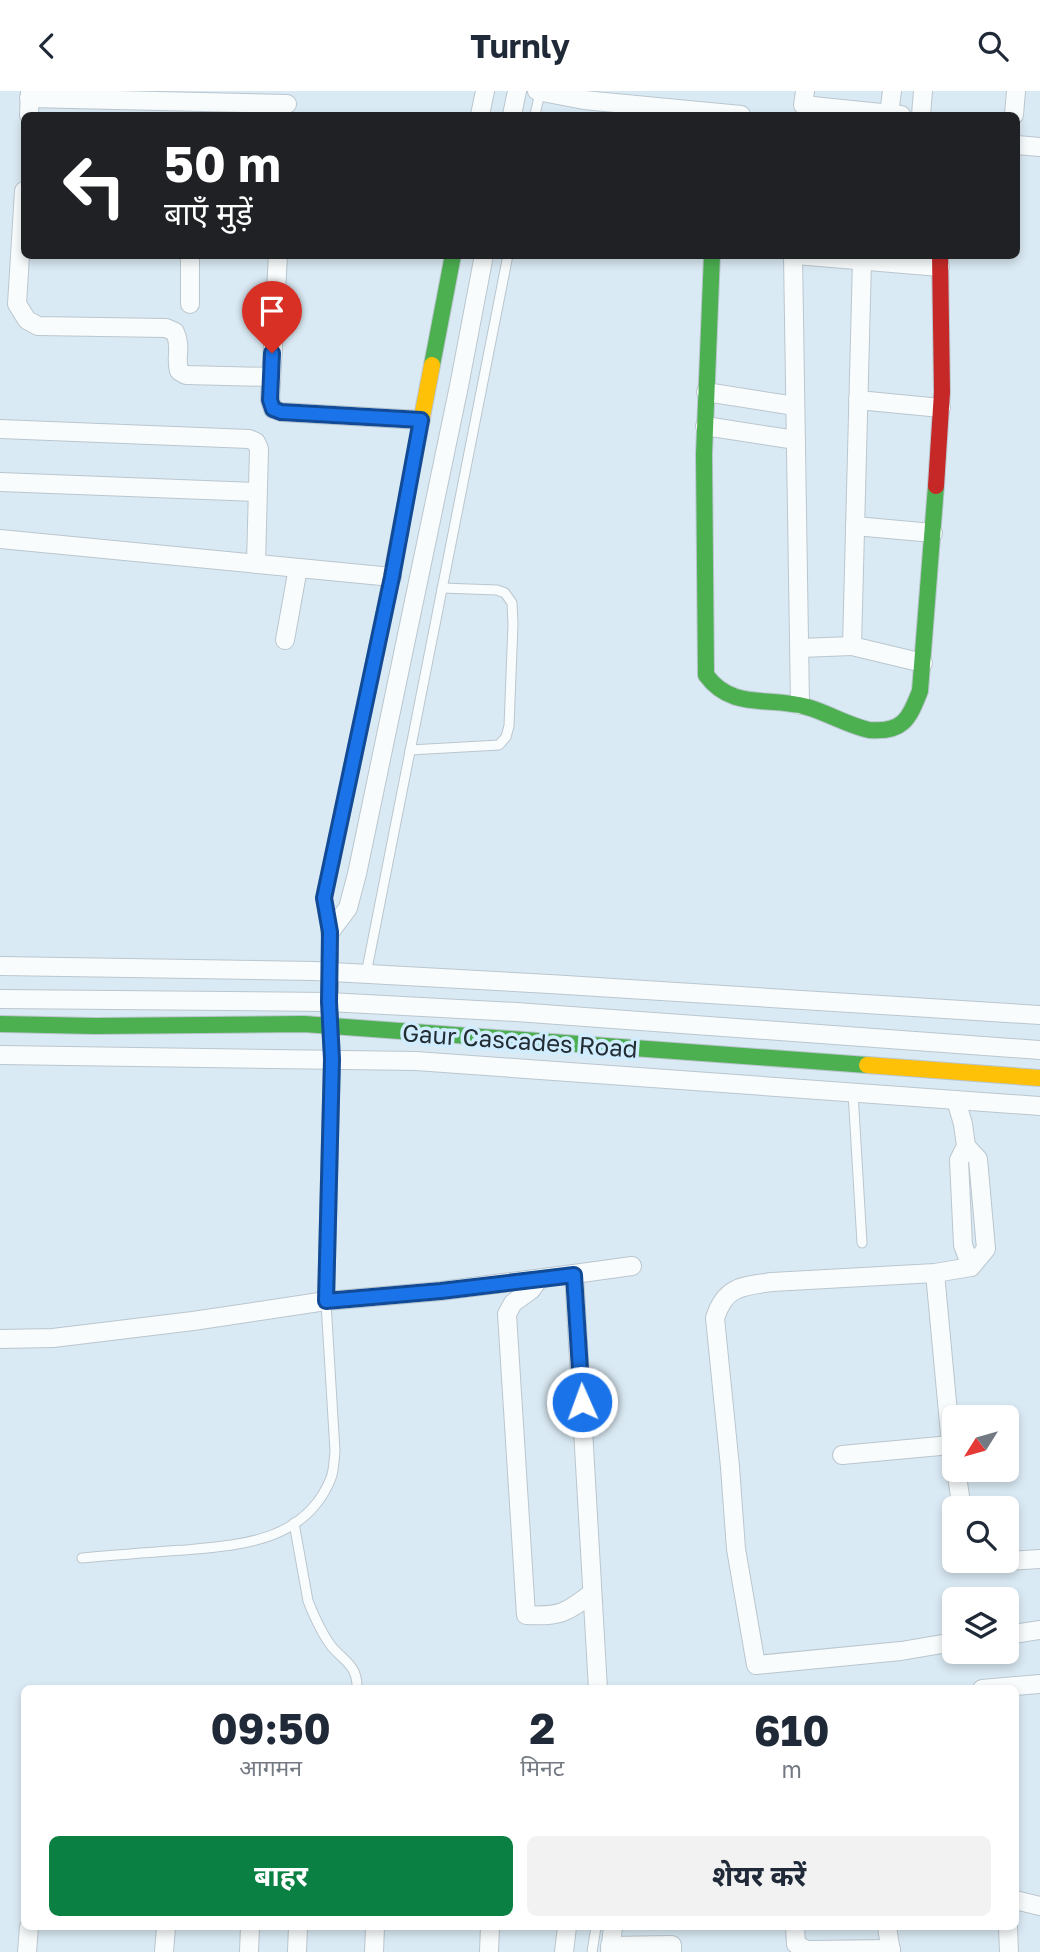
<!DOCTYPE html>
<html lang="hi">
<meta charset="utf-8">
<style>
body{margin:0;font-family:"Golos Text","Noto Sans Devanagari",sans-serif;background:#f2f2f3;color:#1f2937;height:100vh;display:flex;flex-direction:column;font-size:26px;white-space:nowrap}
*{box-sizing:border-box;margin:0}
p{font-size:23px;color:#747a83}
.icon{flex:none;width:38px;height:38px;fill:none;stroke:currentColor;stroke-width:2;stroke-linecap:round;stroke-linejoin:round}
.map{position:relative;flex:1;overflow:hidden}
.drawer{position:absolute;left:21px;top:1594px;width:998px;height:245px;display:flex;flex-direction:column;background:#fff;border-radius:10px;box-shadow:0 4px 10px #0003}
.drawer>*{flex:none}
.banner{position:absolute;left:21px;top:21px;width:999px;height:147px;border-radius:10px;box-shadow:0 4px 10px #0003;background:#202124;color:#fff;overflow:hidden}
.needle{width:46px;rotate:233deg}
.controls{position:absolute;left:942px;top:1314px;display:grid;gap:14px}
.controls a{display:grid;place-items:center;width:77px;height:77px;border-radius:10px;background:#fff;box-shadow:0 4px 10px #0003;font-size:35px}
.pin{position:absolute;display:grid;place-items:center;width:60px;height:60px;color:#fff;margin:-72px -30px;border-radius:50% 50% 50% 0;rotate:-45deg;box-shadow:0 0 7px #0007}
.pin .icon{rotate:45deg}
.me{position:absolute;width:77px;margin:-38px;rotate:358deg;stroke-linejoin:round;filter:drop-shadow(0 0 5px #0008)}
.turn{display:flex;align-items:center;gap:24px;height:147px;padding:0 28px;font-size:32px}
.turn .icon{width:91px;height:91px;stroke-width:2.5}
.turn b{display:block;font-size:49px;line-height:60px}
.eta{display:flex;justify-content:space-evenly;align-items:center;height:119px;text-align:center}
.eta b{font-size:42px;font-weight:700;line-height:49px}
.primary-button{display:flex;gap:14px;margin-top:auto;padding:14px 28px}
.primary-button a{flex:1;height:80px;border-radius:10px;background:#0b8043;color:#fff;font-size:28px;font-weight:700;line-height:80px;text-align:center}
.primary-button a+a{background:#f2f2f3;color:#1f2937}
header{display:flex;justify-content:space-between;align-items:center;height:91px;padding:0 28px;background:#fff;font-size:32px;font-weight:700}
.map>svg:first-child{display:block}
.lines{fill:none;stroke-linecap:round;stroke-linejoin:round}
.lane-casing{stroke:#bac6ce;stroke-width:11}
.street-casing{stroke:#bac6ce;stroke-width:20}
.fast-casing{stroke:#bac6ce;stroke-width:18}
.slow-casing{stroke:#bac6ce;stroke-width:18}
.jam-casing{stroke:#bac6ce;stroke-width:18}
.lane{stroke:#f9fcfd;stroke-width:9}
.street{stroke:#f9fcfd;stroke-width:18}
.fast{stroke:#4caf50;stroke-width:16}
.slow{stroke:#ffc107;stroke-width:16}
.jam{stroke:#c62828;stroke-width:16}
.route-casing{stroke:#114b97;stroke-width:18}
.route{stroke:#1a73e8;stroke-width:12}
.labels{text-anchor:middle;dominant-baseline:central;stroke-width:7;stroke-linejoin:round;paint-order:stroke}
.street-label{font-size:24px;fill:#222d34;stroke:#cfedff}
</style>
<header><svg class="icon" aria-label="back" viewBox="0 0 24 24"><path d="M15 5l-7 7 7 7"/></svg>Turnly<svg class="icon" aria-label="search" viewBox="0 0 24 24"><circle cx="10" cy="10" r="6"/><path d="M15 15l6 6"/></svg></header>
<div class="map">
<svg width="1040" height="1861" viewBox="0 0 1040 1861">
<rect width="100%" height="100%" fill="#daeaf4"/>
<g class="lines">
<g class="lane-casing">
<g id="lane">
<path d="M535,24L540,1"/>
<path d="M410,659L499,654L506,646L509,635L513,533L512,512L505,502L497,499L442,497"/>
<path d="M366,883L508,164"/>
<path d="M853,1002L862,1152"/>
<path d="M294,1432L308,1510C314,1525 322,1543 332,1556C345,1571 358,1575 357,1598"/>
<path d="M82,1467C116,1464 151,1461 185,1459C242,1454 306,1450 331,1387C334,1379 334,1369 335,1360L326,1212"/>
<path d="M592,1861L596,1836"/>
</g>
</g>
<g class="street-casing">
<g id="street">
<path d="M537,0L584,9L741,24"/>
<path d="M805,0L803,14L901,24"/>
<path d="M29,7L287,13"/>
<path d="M889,23L892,0"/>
<path d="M29,24L30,0"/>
<path d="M480,24L485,0"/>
<path d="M512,24L517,0"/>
<path d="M921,24L923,0"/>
<path d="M1014,24L1016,0"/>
<path d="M1017,54L1040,56"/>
<path d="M24,100L17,213L27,229L38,235L166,237L175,241C182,257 175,265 179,280L186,284L271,286"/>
<path d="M278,164L270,309L273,318L281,321L421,329"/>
<path d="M793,164L800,614"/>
<path d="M796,164L940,176"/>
<path d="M190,213V164"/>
<path d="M706,301L795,315"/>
<path d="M858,309L941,317"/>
<path d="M705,335L796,349"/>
<path d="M0,338L249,348L256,351L259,358L256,473"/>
<path d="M0,391L257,401"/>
<path d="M855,435L933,442"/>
<path d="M0,448L392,486"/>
<path d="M285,549L298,477"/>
<path d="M852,555L923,572"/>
<path d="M800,557L852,555L862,170"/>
<path d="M330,841L348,817L357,783L459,295L484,164"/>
<path d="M0,875L314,880L550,893L1040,924"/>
<path d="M0,908L329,911L516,921L1040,959"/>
<path d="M0,964L416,970L1040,1015"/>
<path d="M956,1009L963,1033L966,1055L959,1069L963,1154L971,1176"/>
<path d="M935,1182L951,1354"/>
<path d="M574,1183L632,1175"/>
<path d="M539,1188L531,1199L513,1212L507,1223L526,1524C560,1526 566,1522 592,1502"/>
<path d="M0,1248L53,1247L193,1230L326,1210L441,1200L574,1183L598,1598"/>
<path d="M842,1364L951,1354L954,1368"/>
<path d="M956,1379L962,1418"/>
<path d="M971,1470V1471L1004,1470"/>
<path d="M1006,1470L1040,1468"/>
<path d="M1006,1544L1040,1539"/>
<path d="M954,1551L901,1560L756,1574L736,1458L730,1376L715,1227C725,1195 743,1195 772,1191L935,1182L971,1176L986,1158L978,1068L966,1055"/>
<path d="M982,1598L1040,1593"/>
<path d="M1015,1809L1040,1815"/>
<path d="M795,1836L796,1853L806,1859L891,1858"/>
<path d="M887,1836L891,1861"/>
<path d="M1008,1836L1009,1861"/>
<path d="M610,1855L672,1854V1861"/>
<path d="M27,1861L29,1836"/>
<path d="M164,1861L166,1836"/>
<path d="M249,1861L250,1836"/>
<path d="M297,1861L298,1836"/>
<path d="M374,1861L375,1836"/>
<path d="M489,1861L490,1836"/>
<path d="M564,1861L567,1836"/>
<path d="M610,1861L613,1836"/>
</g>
</g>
<g class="fast-casing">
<g id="fast">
<path d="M712,164L704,363L706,584C732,620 770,605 807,616C828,622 847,634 869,639C903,642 909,628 920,600L936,395"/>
<path d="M432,274L453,164"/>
<path d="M0,933L95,935L304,933L867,974"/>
<path d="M330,936V841L324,807L385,519"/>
</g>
</g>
<g class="slow-casing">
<g id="slow">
<path d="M385,519L432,274"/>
<path d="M867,974L1040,987"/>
<path d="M326,1210L332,968L330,936"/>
</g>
</g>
<g class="jam-casing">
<path id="jam" d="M936,395L942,301L940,164"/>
</g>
<use href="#lane" class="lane"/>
<use href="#street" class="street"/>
<use href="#fast" class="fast"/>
<use href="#slow" class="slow"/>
<use href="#jam" class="jam"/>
</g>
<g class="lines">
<g class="route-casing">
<path id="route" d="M272,262L270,309L273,318L281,321L421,329L392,486L324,807L330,841L329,911L332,968L326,1210L441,1200L574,1184L582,1311"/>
</g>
<use href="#route" class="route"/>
</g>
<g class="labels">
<g class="street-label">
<text transform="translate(520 949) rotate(4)">Gaur Cascades Road</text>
</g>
</g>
</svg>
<div class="controls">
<a><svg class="needle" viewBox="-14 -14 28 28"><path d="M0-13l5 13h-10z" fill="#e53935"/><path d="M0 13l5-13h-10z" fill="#747a83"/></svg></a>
<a><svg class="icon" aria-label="search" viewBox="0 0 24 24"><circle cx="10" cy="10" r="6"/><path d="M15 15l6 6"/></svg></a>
<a><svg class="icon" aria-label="layers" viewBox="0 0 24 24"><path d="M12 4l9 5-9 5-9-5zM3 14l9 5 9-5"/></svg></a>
</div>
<div class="pin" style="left:272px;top:262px;background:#d93025"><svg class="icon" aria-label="arrive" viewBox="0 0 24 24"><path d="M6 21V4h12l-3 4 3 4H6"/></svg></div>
<svg class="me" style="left:582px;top:1311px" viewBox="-20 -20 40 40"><circle r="17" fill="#1a73e8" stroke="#fff" stroke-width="3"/><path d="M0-11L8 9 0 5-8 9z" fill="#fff"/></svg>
<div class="banner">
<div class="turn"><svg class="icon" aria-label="left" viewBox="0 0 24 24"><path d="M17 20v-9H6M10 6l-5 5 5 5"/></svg><div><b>50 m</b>बाएँ मुड़ें</div></div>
</div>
<section class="drawer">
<div class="eta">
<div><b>09:50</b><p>आगमन</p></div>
<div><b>2</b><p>मिनट</p></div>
<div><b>610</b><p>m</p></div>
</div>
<div class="primary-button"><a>बाहर</a><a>शेयर करें</a></div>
</section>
</div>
